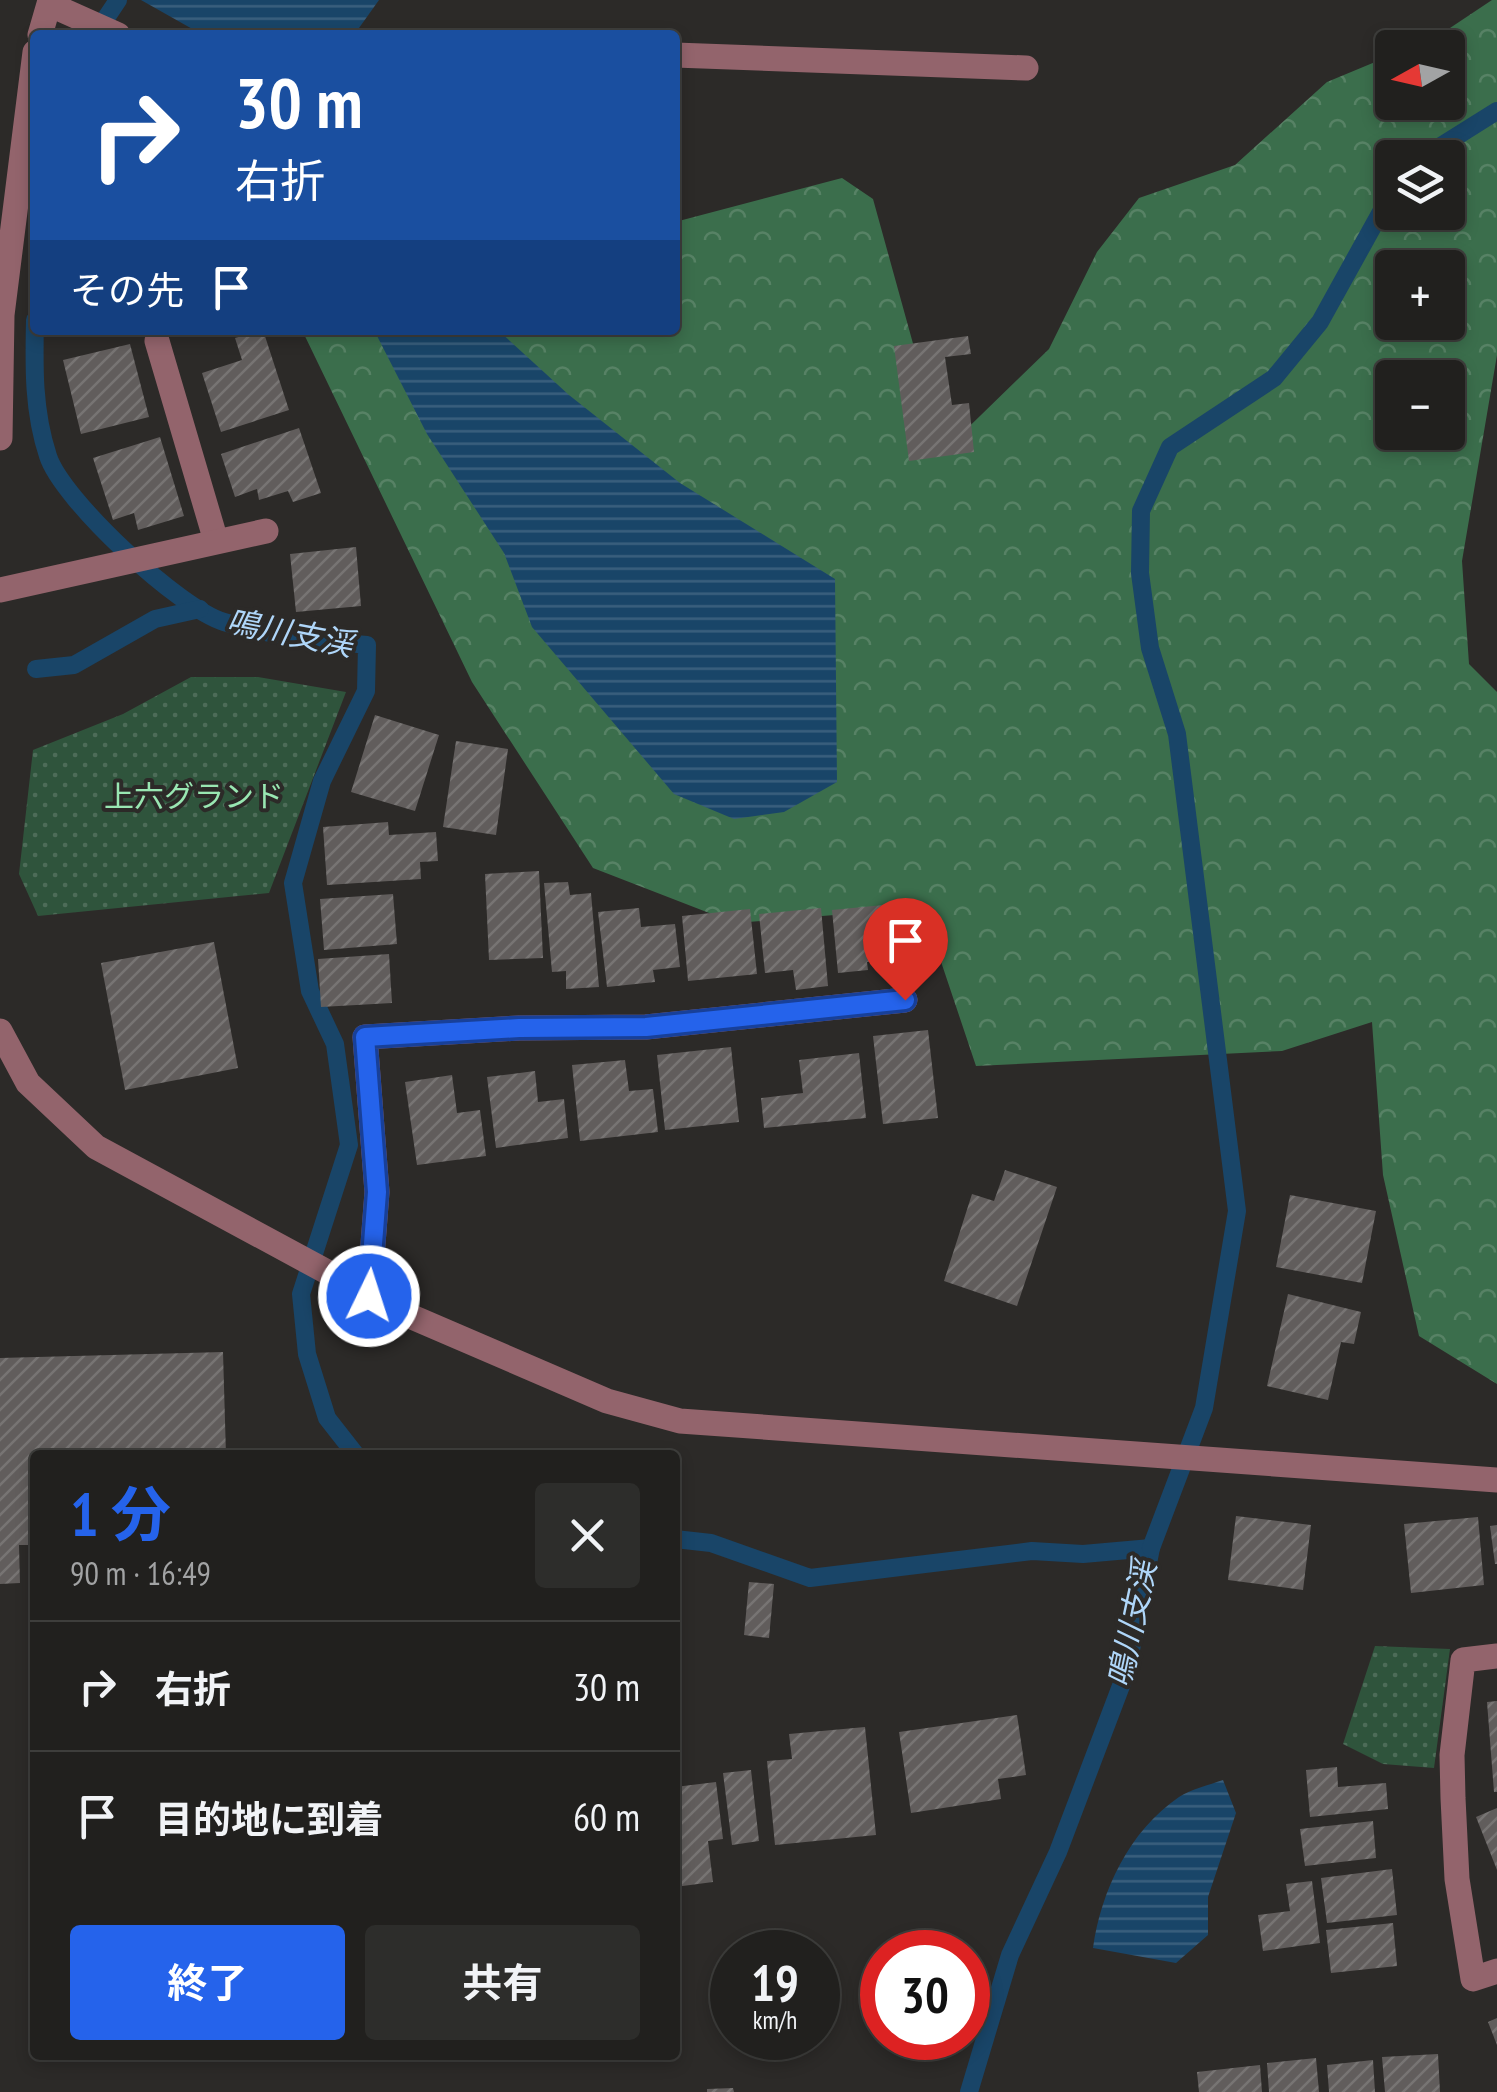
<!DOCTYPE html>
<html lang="ja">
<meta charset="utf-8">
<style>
body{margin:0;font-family:"PT Sans Narrow","Noto Sans JP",sans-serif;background:#2d2d2b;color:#f1f3f6;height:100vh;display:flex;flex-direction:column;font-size:38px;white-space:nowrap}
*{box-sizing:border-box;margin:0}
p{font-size:32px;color:#a2a3a4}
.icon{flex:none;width:55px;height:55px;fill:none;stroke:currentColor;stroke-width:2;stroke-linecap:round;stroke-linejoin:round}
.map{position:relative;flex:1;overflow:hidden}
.details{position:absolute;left:30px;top:1450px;width:650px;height:610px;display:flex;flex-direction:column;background:#21201e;border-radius:10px;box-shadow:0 5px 15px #0003,0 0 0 2px #3e3e3c}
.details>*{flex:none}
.banner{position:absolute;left:30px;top:30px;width:650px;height:305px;border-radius:10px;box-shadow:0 5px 15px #0003,0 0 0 2px #3e3e3c;background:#1a4fa0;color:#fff;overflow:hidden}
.needle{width:65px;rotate:262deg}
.fabs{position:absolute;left:1375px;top:30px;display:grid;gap:20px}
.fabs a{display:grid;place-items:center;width:90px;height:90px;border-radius:10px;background:#21201e;box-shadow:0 5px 15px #0003,0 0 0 2px #3e3e3c;font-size:50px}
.speed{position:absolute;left:710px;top:1930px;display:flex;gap:20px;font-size:50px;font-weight:700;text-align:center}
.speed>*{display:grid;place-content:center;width:130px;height:130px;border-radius:50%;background:#21201e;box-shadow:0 5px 15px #0003,0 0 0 2px #3e3e3c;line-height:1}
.speed small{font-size:25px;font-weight:400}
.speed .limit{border:15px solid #d22;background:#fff;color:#111}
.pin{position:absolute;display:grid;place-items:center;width:85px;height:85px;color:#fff;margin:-102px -42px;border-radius:50% 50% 50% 0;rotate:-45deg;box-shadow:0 0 10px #0007}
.pin .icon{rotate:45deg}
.me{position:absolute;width:110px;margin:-55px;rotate:4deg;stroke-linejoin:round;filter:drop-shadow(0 0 8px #0008)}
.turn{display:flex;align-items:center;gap:35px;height:210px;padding:0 40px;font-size:45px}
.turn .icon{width:130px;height:130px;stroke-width:2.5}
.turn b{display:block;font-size:70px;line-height:85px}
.then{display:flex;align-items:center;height:95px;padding:0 40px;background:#0003;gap:20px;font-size:38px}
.round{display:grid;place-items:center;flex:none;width:105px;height:105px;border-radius:10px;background:#2d2d2b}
.summary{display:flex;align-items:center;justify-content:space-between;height:170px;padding:0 40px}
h1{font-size:60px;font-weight:700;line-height:75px;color:#2563eb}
.action{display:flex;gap:20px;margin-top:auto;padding:20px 40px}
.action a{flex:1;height:115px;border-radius:10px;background:#2563eb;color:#fff;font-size:40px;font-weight:700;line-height:115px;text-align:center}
.action a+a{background:#2d2d2b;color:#f1f3f6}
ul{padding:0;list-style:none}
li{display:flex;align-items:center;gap:30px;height:130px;padding:0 40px;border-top:2px solid #3e3e3c}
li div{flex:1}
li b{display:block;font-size:38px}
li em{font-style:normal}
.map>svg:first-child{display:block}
.forest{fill:url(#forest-crowns);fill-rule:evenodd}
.park{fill:url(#park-dots)}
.water{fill:url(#water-rules)}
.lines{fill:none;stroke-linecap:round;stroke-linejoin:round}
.stream{stroke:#194568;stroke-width:18}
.building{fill:url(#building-hatch)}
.minor{stroke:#93646c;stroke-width:25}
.route-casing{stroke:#184099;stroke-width:25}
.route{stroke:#2563eb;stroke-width:18}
.labels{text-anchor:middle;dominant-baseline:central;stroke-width:8;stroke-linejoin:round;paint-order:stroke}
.park-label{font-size:30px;fill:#99e7b2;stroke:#2c2a28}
.water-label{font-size:32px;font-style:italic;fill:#afd6f9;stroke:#2c2a28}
</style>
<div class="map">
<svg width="1497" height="2092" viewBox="0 0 1497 2092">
<defs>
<pattern id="forest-crowns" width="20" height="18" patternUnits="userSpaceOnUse" patternTransform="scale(2.5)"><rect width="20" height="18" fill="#3b6e4c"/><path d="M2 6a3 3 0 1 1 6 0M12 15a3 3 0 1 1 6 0" fill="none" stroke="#578265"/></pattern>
<pattern id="park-dots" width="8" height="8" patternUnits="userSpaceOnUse" patternTransform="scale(2.5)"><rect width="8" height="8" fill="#2f543c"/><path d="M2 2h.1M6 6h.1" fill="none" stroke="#4d6c58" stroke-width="1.8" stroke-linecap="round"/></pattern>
<pattern id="water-rules" width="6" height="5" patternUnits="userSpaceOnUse" patternTransform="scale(2.5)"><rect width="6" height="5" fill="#194568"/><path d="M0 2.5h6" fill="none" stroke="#3a5f7d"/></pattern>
<pattern id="building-hatch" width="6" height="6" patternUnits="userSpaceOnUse" patternTransform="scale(2.5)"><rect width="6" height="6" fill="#615d5c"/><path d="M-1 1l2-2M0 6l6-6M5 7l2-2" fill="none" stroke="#777473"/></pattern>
</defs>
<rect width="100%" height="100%" fill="#2c2a28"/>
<path class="forest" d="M1492,0H1497V355L1462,561L1469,664L1497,692V1384L1419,1336L1383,1175L1372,1022L1282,1051L976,1066L923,908L735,923L593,868L472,682L302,330H675V222L842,178L873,199L943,452L1049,349L1097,252L1139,198L1235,165L1327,82L1392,55V102H1448V48L1409,47L1438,36ZM1392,158H1448V212H1392ZM1392,268H1448V322H1392ZM1392,378H1448V432H1392Z"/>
<g class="park">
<path d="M191,677H258L346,692L269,893L38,916L19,874L33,750L123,714Z"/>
<path d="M1375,1646L1450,1649L1434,1768L1383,1764L1343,1744Z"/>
</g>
<g class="water">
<path d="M141,0H379L354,35H203Z"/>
<path d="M374,330H498L569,395L680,483L835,579L837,782L784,812L734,819L674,794L532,627L504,553L427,434Z"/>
<path d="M1223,1780L1236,1813L1208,1897V1935L1176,1963L1093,1948C1101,1891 1129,1831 1179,1797C1191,1789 1209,1785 1223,1780Z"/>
</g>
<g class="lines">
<g class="stream">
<path d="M96,33L118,0"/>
<path d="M1422,158L1497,111"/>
<path d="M35,320C34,366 33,411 48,456C62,500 180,609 224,622C270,636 320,640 367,645L366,691L322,781L293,883L310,991L335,1044L349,1145L301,1294L307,1354L327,1418L356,1455"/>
<path d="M36,669L74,665L155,619L200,609"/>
<path d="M675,1539L711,1543L810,1578L1032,1551L1083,1554L1151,1548L1127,1670L1058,1852L1010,1955L969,2092"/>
<path d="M1151,1548L1204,1408L1237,1211L1177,734L1150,648L1140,573L1141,511L1170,447L1274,378L1320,322L1392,192"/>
</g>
</g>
<g class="building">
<path d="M263,330L289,410L221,432L202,373L242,360L235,338Z"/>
<path d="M968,336L971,354L945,357L952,405L969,403L974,452L909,461L894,346Z"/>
<path d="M130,344L149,417L81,434L63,360Z"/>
<path d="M299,428L321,493L293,502L288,491L259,500L257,489L235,497L221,454Z"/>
<path d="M160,437L184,516L138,530L134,513L113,520L93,458Z"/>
<path d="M356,547L361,606L296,612L290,554Z"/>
<path d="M375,715L439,735L415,811L351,792Z"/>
<path d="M456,741L508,749L496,835L443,827Z"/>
<path d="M388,822L389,835L436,832L438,861L420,862L421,879L327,885L323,827Z"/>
<path d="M539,871L543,958L489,960L485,874Z"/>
<path d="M568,882L570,895L591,893L599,987L566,989V971L552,972L544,883Z"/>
<path d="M393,894L397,944L324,950L320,899Z"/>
<path d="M915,902L919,943L885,947L886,960L867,962L868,970L838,973L832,910Z"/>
<path d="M639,908L641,927L675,924L680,967L653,970L655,982L607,987L598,912Z"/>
<path d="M821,908L828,986L796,990L793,970L765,973L759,914Z"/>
<path d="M750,909L757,974L688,981L682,916Z"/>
<path d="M214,942L238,1068L125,1090L101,963Z"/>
<path d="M389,954L392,1003L321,1007L318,959Z"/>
<path d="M928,1030L938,1118L883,1124L873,1036Z"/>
<path d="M731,1047L739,1122L665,1130L657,1055Z"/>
<path d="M859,1053L866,1118L764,1128L761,1098L803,1093L799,1060Z"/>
<path d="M625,1060L629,1091L653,1089L658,1132L580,1141L572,1065Z"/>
<path d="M535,1071L538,1102L564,1099L568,1138L496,1148L487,1077Z"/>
<path d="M452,1075L457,1113L480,1110L486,1156L417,1165L405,1082Z"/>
<path d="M1005,1170L1057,1187L1017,1306L944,1281L972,1194L994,1201Z"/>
<path d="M1290,1195L1376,1211L1362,1283L1276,1267Z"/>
<path d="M1288,1294L1361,1312L1354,1344L1341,1342L1328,1400L1267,1386Z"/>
<path d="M223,1352L226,1455H35V1545H19L20,1583L0,1584V1358Z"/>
<path d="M1236,1516L1311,1525L1303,1590L1228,1580Z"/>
<path d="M1478,1517L1484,1585L1411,1593L1404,1524Z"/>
<path d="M1497,1525V1564H1495L1490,1526Z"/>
<path d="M749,1582L774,1584L769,1638L744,1635Z"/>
<path d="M1497,1701V1792H1494L1487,1702Z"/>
<path d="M1017,1715L1026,1775L998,1779L1001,1799L911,1813L899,1732Z"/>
<path d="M865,1727L876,1835L775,1845L767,1761L792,1759L789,1734Z"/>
<path d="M1337,1767L1338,1787L1386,1783L1388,1809L1310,1817L1306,1770Z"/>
<path d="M751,1770L759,1841L732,1845L723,1773Z"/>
<path d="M716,1782L723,1839L708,1841L713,1882L675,1887V1787Z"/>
<path d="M1497,1808V1870L1476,1817Z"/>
<path d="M1373,1821L1376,1858L1305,1866L1300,1829Z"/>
<path d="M1392,1869L1397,1915L1327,1923L1321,1878Z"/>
<path d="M1312,1881L1320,1943L1263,1951L1258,1915L1290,1911L1286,1884Z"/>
<path d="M1393,1923L1397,1966L1331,1973L1326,1930Z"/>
<path d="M1497,2018V2045L1488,2022Z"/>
<path d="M1438,2054L1440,2092H1385L1382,2057Z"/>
<path d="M1316,2058L1319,2092H1269L1267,2063Z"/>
<path d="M1373,2060L1375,2092H1329L1327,2065Z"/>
<path d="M1260,2065L1262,2092H1199L1197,2072Z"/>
<path d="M733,2088L734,2092H707V2089Z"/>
</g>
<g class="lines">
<g class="minor">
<path d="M40,35L49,4L118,35"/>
<path d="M675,55L1026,68"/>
<path d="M157,341L216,541"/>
<path d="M0,438L2,315L35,52"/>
<path d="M0,590L266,531"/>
<path d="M0,1031L28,1083L96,1147L405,1314L607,1401L680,1421L1497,1480"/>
<path d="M369,1296L377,1192L365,1037L519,1028L646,1027L905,1000"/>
<path d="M1497,1656L1463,1660L1452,1755L1453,1798L1457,1879L1473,1979L1497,1971"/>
</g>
</g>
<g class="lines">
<g class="route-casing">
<path id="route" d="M369,1296L377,1192L365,1037L519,1028L646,1027L905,1000"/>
</g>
<use href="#route" class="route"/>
</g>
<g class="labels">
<g class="park-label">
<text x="194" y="795">上六グランド</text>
</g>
<g class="water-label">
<text transform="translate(290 632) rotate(11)">鳴川支渓</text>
<text transform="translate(1131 1624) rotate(-78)">鳴川支渓</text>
</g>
</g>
</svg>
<div class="fabs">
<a><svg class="needle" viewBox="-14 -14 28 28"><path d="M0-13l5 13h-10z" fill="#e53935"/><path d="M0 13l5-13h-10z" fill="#a2a3a4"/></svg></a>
<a><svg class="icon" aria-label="layers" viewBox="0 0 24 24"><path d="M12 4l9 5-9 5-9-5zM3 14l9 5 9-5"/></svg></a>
<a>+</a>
<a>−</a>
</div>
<div class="speed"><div>19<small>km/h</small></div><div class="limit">30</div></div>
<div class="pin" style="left:905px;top:1000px;background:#d93025"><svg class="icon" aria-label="arrive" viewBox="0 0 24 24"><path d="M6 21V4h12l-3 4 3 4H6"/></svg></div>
<svg class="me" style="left:369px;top:1296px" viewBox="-20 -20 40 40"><circle r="17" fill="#2563eb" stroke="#fff" stroke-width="3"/><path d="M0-11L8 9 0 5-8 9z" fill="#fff"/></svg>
<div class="banner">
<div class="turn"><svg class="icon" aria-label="right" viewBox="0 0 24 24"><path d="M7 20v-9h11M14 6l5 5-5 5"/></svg><div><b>30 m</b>右折</div></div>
<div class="then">その先<svg class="icon" aria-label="arrive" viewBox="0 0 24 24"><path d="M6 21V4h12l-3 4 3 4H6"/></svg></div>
</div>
<section class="details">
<div class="summary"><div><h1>1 分</h1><p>90 m · 16:49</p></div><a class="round"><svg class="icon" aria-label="close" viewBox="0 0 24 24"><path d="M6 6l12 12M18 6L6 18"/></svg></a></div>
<ul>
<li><svg class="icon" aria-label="right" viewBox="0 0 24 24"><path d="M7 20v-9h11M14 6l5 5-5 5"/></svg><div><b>右折</b></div><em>30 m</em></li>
<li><svg class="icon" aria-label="arrive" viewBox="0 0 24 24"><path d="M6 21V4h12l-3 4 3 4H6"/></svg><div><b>目的地に到着</b></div><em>60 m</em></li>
</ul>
<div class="action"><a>終了</a><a>共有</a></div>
</section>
</div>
